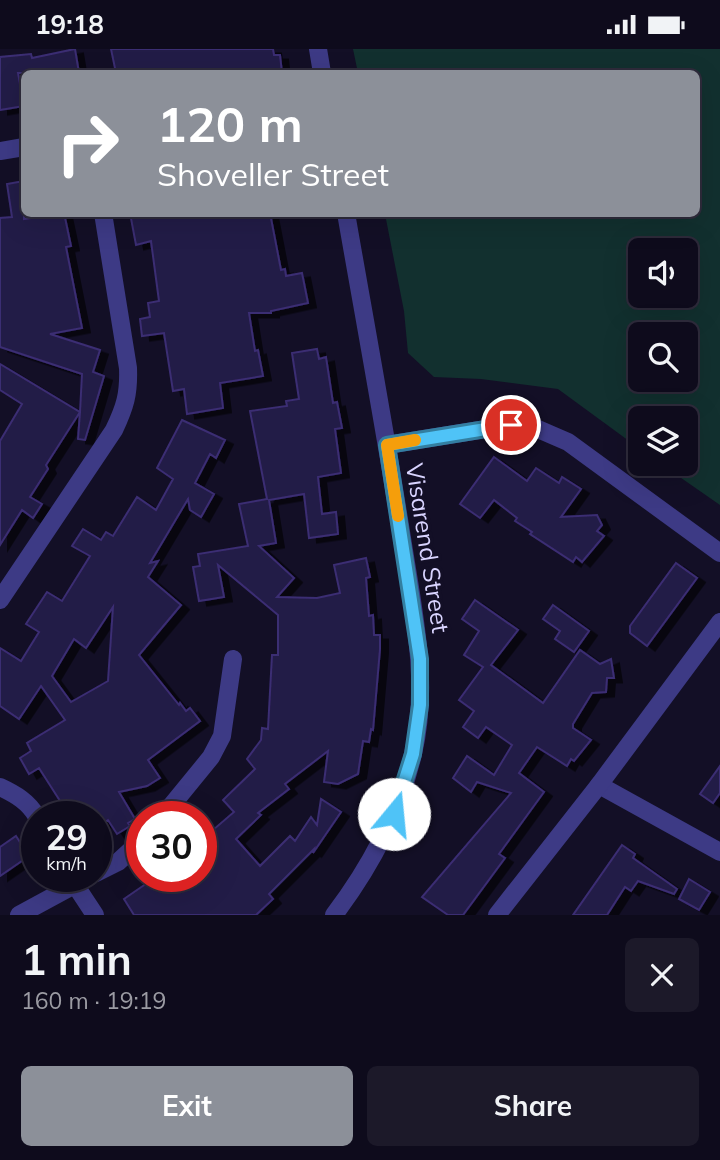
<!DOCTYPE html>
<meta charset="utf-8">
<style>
body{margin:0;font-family:Mulish,sans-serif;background:#1c1929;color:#f1f3f6;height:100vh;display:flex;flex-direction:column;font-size:26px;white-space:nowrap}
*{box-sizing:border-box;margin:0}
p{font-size:23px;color:#9b9ba3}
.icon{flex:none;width:38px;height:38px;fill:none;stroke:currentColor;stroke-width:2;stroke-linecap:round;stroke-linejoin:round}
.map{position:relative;height:866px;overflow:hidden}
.side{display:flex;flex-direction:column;background:#0e0b1c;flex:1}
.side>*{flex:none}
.hud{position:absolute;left:21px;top:21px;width:679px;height:147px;border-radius:10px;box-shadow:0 7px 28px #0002,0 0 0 2px #2e2b3b;background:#8c9099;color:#fff;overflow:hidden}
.fabs{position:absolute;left:628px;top:189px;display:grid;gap:14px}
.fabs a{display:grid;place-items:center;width:70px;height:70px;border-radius:10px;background:#0e0b1c;box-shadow:0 7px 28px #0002,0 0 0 2px #2e2b3b;font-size:35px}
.speed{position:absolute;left:21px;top:752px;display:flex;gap:14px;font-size:35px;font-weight:700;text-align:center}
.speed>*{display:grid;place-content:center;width:91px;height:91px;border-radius:50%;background:#0e0b1c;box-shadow:0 7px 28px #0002,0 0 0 2px #2e2b3b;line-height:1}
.speed small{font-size:18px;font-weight:400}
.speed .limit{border:10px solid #d22;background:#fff;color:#111}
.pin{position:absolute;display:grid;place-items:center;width:60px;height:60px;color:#fff;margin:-30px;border:4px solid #fff;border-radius:50%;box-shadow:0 2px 7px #0007}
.me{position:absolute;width:77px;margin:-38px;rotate:17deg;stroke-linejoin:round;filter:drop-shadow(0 0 5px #0008)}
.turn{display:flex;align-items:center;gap:24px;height:147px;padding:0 21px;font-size:32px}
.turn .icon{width:91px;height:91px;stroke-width:2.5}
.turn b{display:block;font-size:49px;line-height:60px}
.round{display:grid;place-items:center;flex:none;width:74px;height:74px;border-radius:10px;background:#1c1929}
.headline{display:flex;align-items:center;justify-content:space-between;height:119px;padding:0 21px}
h1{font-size:42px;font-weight:700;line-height:52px}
.button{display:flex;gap:14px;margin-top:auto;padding:14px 21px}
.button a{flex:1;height:80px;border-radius:10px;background:#8c9099;color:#fff;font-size:28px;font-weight:700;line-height:80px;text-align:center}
.button a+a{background:#1c1929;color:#f1f3f6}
.status{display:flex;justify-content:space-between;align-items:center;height:49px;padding:0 35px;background:#0e0b1c;direction:ltr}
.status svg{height:19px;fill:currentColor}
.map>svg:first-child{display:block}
.green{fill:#12302f;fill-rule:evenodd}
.building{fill:#241b47;stroke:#3b2d73;stroke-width:2;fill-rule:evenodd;filter:url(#shadow)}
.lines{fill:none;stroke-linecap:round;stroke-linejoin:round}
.street{stroke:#3d3a85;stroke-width:18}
.route-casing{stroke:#337fa1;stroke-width:18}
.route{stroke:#4fc3f7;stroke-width:12}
.slow{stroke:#f59e0b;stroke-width:12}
.labels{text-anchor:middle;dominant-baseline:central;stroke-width:7;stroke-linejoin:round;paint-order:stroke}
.street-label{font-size:24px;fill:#d9d4ff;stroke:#130f26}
</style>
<div class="status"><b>19:18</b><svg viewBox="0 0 49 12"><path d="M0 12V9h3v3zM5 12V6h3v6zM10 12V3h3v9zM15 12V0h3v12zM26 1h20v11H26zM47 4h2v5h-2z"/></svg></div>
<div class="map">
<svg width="720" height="866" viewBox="0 0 720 866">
<defs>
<filter id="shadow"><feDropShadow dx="8" dy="4.5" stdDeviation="0" flood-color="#0009"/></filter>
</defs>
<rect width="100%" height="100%" fill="#130f26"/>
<path class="green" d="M353,0H720V456L661,415H686V369H640V400L558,340L481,330L434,328L408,304L404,262L385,165L696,164V24H358ZM640,201H686V247H640ZM640,285H686V331H640Z"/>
<g class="building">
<path d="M75,0L79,24H18L24,57L0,61V8L31,5L32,9Z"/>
<path d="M111,0H273L274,6H280L282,24H116Z"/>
<path d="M24,132V170L64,164L71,197L66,198L82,279L50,285L100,301L93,323L104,327L85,391L78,390L80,363L46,416L48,420L30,448L42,455L33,469L22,461L0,496V392L22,355L0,341V315L80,363L82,325L0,298V169L12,168L7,135Z"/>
<path d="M130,164H270L281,221L285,220L286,227L302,224L308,254L271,262V264H249L255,302L258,301L263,327L220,334L223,359L187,365L184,340L173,342L164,284L142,287L140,270L150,268L148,254L159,252L151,192L136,196Z"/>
<path d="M317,300L319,310L326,308L333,354L337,353L342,379L335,380L341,424L318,428L322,465L336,463L338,485L309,489L304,445L269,451L276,494L259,497L294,529L277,548L317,549L340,544L334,516L366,509L370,528L366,529L369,567L373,566L374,586H380V600L373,681L371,680L369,693L363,692L358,725L338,735L324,733L328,702L285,735L289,740L258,764L261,766L236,790L260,817L290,787L295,792L311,768L317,776L321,750L341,763L313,804L314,800L269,845L273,850L256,866H134L124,850L156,828H201V807L214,796L206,787L234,763L223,751L255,720L247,710L261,691L262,679L268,680L272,606H278V566L218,516L224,548L199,552L193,518L200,517L198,505L248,497L239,455L267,450L250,362L287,357L286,352L299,350L292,304Z"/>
<path d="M182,371L225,391L216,409L210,405L195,434L214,445L201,468L190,461L188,450L150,514L158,512L148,528L181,556L139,606L179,656L180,654L186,662L190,659L200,672L148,711L160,729L147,737L119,743L135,770L128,774L130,777L117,785L108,771L96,778V768H76L66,752L62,755L39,719L29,725L20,709L31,702L27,694L65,671L41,637L19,670L0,657V599L21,612L39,583L26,575L47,543L62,552L90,507L72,497L83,480L101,491L106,483L113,487L137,448L156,461L173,430L157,419ZM113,558L108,632L71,653L52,627L74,590L86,599Z"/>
<path d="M494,408L527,432L536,419L559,434L562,428L581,440L561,468L597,466L602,476L597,482L604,487L582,513L576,508L573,513L530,485L532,483L515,472L517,469L494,451L480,469L460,455Z"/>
<path d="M676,514L697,529L647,597L630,584V577Z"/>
<path d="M475,551L518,581L491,616L543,654L580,601L600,615L611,610L614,629H607L606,643L592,644L573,675V679L591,691L574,712L571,710L567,717L537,698L519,724L544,743L499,805L505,809L463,866H448L422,848L511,744L477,733L471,743L453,729L467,707L494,726L512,696L486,678L478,689L463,678L474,662L459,651L483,618L464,606L479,582L462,570Z"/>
<path d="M553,556L589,582L574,603L555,590L560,582L543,570Z"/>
<path d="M720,717V744L713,754L700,745Z"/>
<path d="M16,787L29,807L0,827V798Z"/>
<path d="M622,796L635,805L633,809L677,840L674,845L638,832L631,842L625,838L607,866H573Z"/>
<path d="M689,830L710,843L699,861L679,850Z"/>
</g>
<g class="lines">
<g class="street">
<path d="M318,0L322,24"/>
<path d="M0,102L24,98"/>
<path d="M387,396L511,376L531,377L568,393L720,504"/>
<path d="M0,551L114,381C125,358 129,345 128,319L103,164"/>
<path d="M599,736L720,803"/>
<path d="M0,738C15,745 29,753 37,768"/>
<path d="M162,768L211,708L222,687L233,610"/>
<path d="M96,824L118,813L142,791"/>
<path d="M70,828L95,866"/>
<path d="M19,866L89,828"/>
<path d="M334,866C371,817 399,765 413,705C430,633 413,560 402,489C385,381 365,273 346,164"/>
<path d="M497,866L599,736L720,573"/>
</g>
</g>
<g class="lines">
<g class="route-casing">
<path id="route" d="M394,765L413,705L420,656V610L387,396L511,376"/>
</g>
<use href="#route" class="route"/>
<path class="slow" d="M398,467L387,396L415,391"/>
</g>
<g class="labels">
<g class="street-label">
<text transform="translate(428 499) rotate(81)">Visarend Street</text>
</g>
</g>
</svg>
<div class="fabs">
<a><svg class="icon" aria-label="sound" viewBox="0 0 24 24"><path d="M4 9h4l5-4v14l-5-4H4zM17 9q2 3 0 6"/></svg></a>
<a><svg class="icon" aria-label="search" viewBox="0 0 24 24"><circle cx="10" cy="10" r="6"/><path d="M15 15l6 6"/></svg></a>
<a><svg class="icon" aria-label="layers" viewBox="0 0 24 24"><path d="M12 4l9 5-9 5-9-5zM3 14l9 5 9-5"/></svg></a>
</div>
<div class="speed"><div>29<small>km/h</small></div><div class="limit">30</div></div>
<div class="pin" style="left:511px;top:376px;background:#d93025"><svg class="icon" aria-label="arrive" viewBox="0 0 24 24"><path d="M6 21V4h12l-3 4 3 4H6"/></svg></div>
<svg class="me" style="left:394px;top:765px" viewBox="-20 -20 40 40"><circle r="19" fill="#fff"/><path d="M0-13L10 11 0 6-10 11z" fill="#4fc3f7"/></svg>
<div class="hud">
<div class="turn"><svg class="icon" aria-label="right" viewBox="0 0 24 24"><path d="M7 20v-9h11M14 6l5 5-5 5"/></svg><div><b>120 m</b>Shoveller Street</div></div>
</div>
</div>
<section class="side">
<div class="headline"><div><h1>1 min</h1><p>160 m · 19:19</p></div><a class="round"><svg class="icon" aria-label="close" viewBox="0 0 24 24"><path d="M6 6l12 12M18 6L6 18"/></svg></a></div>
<div class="button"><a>Exit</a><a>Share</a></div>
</section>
